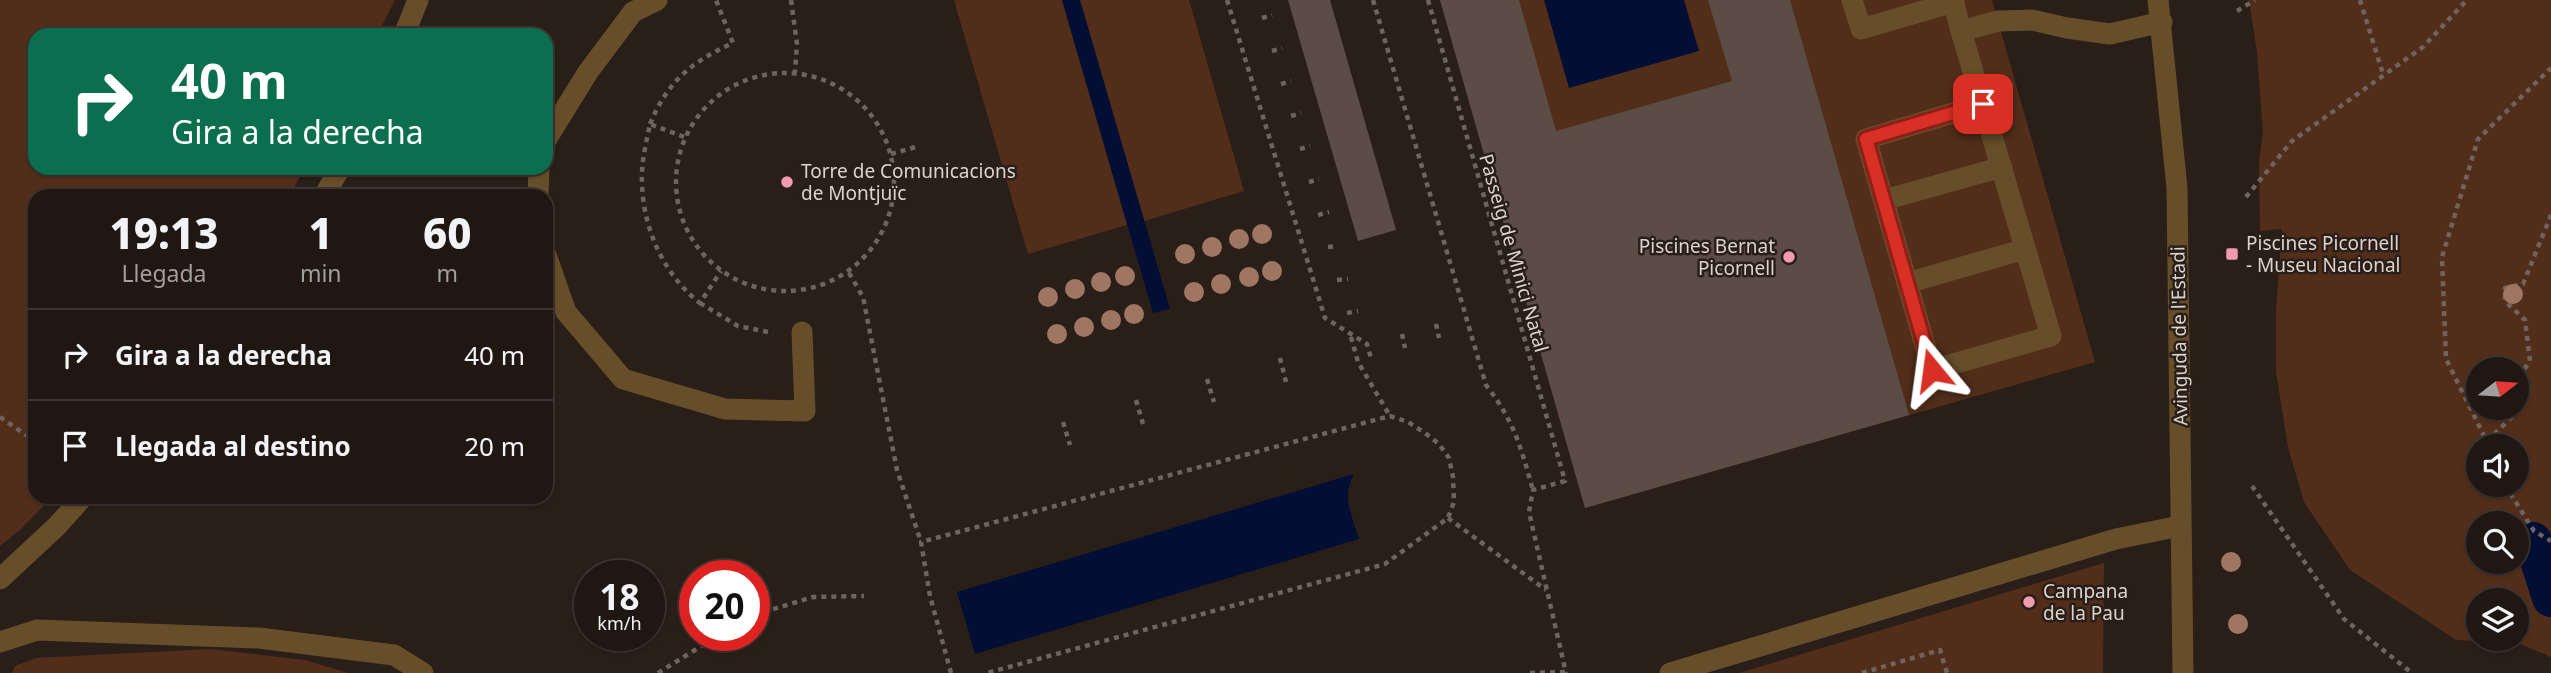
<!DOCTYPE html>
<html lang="es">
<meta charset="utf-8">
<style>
body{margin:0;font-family:"Noto Sans",sans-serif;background:#2d2320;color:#f1f3f6;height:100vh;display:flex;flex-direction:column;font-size:26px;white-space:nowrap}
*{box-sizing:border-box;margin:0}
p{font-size:23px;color:#a29f9f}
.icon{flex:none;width:38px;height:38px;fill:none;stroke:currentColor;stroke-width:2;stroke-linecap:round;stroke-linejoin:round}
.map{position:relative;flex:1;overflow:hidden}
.drawer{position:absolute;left:28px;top:189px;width:525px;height:315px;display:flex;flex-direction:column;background:#201612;border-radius:21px;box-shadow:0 2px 5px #0004,0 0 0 2px #3d3532}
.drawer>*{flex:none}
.hud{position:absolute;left:28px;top:28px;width:525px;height:147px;border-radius:21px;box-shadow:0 2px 5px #0004,0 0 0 2px #3d3532;background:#0b6e4f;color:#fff;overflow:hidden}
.needle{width:46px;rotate:73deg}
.fabs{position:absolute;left:2466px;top:357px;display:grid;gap:14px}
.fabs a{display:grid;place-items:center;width:63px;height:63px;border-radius:50%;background:#201612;box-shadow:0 2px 5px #0004,0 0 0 2px #3d3532;font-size:35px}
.speed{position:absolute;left:574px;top:560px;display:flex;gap:14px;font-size:35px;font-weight:700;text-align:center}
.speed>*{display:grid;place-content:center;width:91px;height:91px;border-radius:50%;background:#201612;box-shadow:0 2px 5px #0004,0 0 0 2px #3d3532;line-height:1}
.speed small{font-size:18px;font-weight:400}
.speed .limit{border:10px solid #d22;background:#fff;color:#111}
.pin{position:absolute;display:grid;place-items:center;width:60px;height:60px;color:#fff;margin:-30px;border-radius:14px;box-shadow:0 4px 10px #0006}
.me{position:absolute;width:77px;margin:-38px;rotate:344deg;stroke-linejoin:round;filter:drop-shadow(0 0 5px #0008)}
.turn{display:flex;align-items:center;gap:24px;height:147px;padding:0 28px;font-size:32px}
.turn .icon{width:91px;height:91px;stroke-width:2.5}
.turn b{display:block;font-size:49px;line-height:60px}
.eta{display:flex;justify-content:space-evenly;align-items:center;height:119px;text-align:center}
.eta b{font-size:42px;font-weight:800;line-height:49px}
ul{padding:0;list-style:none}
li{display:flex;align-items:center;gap:21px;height:91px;padding:0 28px;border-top:2px solid #3d3532}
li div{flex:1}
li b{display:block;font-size:26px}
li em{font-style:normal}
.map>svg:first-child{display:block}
.green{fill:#522e1a;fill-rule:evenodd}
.water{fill:#020e34}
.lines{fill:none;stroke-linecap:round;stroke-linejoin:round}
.canal{stroke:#020e34;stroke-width:38}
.building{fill:#5b4d46}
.path{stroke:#6e635e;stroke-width:4.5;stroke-dasharray:5 5;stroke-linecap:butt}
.minor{stroke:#674e2a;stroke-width:21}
.tree{fill:#9e7661}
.route-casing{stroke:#8d1f18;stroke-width:18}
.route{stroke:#d93025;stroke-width:12}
.poi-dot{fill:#f29aae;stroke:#2a1e18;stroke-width:2.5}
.labels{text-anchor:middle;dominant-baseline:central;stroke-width:5;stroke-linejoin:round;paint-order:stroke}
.poi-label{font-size:19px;fill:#dcd3cf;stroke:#2a1e18;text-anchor:start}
.street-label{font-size:19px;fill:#dcd3cf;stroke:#2a1e18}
</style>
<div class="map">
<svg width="2551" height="673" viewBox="0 0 2551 673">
<rect width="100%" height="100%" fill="#2a1e18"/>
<g class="green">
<path d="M0,0H395L377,35H35V168H305L289,196H35V497H52L20,530L0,546Z"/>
<path d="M954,0H1062L1127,225L1028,254Z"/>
<path d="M1080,0H1189L1244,191L1144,221Z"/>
<path d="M1440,0H1992L2095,362L1585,508Z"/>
<path d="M2249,0H2551V657L2518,643L2456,640L2350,570L2304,502L2288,447L2276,372V310L2282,229L2260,231L2259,161L2263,134L2257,52ZM2478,369H2516V408H2478ZM2478,446H2516V485H2478ZM2478,523H2516V562H2478ZM2516,600V639H2478V600Z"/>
<path d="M2104,563L2103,673H1739Z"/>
<path d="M211,649L305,660L348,673H12L15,666L36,658Z"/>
</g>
<g class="water">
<path d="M1062,0H1080L1170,309L1153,313Z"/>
<path d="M1544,0H1684L1699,51L1569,88Z"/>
<path d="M1354,474C1341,497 1352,515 1359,539L975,654L957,592Z"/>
</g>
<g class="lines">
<path class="canal" d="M2533,541L2551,598"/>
</g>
<g class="building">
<path d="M1288,0H1330L1396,230L1358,241Z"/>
<path d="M1440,0H1519L1556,131L1732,81L1708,0H1790L1909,415L1585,508Z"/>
</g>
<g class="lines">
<g class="path">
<path d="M791,0L797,44L795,72"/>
<path d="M1227,0L1325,318L1367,344L1371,358"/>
<path d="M1373,0L1486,385C1515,423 1520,445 1533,490"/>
<path d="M1428,0L1565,481L1533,490L1529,512L1566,673"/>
<path d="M2360,0L2383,74"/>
<path d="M2237,11L2255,0"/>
<path d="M1262,18L1272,15"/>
<path d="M1272,51L1282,48"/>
<circle cx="785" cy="182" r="109"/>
<path d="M1281,84L1291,81"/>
<path d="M1291,116L1301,113"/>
<path d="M650,124C668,81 691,62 733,43L716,0"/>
<path d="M684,137L650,124C646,143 641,163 642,183C643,229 664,275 700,303L721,271"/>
<path d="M1300,149L1310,146"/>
<path d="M891,154L919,146"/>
<path d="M1309,182L1319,179"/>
<path d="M2246,197L2292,141L2423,47L2467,0"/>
<path d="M1318,215L1329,212"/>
<path d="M1328,247L1338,246"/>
<path d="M849,273L863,297L897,470L921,542"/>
<path d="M1337,280L1348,279"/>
<path d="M700,303L738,326L773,333"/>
<path d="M1347,313L1358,311"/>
<path d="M1436,324L1439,338"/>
<path d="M1402,334L1405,348"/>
<path d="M1351,337L1358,362L1390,416"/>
<path d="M1280,358L1286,382"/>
<path d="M2516,374L2523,371L2530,361L2525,320L2505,301V288L2523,284L2551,215"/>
<path d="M1207,379L1214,402"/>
<path d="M1136,400L1143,424"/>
<path d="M0,417L26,435L35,436"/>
<path d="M1063,422L1070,445"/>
<path d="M2487,441L2514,415L2509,408"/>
<path d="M2489,446L2446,359L2442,257L2478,139L2551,68"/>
<path d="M2505,485L2534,531L2551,541"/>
<path d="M2252,486L2344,619L2412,673"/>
<path d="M1448,518L1546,590"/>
<path d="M754,615L813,597L864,596"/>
<path d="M658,673L719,635"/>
<path d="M951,673L930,596L921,542L1390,416L1408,422L1425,433L1439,444L1449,458L1453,477L1454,502L1448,518L1385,564L987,673"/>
<path d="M1530,673L1567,672"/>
<path d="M1862,673L1940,650L1947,673"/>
</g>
<g class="minor">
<path d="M1852,0L1861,29L1954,2"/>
<path d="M1953,0L1961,31L1998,21L2032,20L2067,28L2110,34L2162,22"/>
<path d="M2158,0L2177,188L2183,673"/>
<path d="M1961,31C1992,133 2021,235 2051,336L1932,370L1866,139L1983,104"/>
<path d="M404,35L418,0"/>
<path d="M546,140L588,72L633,12L657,0"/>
<path d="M324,196L340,168"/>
<path d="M538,196L539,168"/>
<path d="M1884,200L2002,167"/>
<path d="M546,255L566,312L623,379L725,409L805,411L802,332"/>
<path d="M1907,283L2025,249"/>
<path d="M0,579L57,526L83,497"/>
<path d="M0,642L37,630L259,638L394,655L423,673"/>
<path d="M1670,673L2116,539L2180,526"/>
</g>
</g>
<g class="tree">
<circle cx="1262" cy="234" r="10"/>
<circle cx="1239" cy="239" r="10"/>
<circle cx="1212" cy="247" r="10"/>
<circle cx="1185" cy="254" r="10"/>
<circle cx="1272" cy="271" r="10"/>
<circle cx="1125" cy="276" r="10"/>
<circle cx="1249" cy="277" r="10"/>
<circle cx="1101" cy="282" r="10"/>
<circle cx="1221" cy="284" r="10"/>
<circle cx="1075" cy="289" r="10"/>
<circle cx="1194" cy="292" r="10"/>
<circle cx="2513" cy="294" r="10"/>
<circle cx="1048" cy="297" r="10"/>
<circle cx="1134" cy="314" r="10"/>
<circle cx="1111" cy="320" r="10"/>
<circle cx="1084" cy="327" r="10"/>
<circle cx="1057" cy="334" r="10"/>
<circle cx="2231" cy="562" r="10"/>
<circle cx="2238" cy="624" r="10"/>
</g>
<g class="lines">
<g class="route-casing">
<path id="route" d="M1932,370L1866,139L1983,104"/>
</g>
<use href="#route" class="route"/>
</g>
<g class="poi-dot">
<circle cx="787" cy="182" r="7"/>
<rect x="2225" y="247" width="14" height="14" rx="3.5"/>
<circle cx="1789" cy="257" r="7"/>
<circle cx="2029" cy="602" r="7"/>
</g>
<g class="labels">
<g class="poi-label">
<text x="801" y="171">Torre de Comunicacions<tspan x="801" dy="22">de Montjuïc</tspan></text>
<text x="2246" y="243">Piscines Picornell<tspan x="2246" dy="22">- Museu Nacional</tspan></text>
<text x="1775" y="246" text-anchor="end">Piscines Bernat<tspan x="1775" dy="22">Picornell</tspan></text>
<text x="2043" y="591">Campana<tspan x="2043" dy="22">de la Pau</tspan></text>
</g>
<g class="street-label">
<text transform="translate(1514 253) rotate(74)">Passeig de Minici Natal</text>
<text transform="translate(2179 336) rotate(-91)">Avinguda de l'Estadi</text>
</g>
</g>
</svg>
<div class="fabs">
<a><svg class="needle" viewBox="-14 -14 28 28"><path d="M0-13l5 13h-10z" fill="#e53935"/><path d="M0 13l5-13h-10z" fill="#a29f9f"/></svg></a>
<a><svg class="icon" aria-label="sound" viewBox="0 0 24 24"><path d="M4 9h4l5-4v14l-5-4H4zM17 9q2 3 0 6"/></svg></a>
<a><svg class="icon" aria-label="search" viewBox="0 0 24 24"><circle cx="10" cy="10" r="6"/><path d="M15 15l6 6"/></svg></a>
<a><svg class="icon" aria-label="layers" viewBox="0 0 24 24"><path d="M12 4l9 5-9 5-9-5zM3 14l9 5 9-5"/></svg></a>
</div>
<div class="speed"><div>18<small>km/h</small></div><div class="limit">20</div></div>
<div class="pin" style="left:1983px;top:104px;background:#d93025"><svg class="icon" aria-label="arrive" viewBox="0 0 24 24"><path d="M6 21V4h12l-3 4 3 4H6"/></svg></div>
<svg class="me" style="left:1932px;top:370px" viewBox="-20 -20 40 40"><path d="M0-17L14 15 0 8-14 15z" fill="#d93025" stroke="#fff" stroke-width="4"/></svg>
<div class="hud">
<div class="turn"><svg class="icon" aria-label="right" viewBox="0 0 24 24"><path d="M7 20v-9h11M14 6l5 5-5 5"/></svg><div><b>40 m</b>Gira a la derecha</div></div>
</div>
<section class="drawer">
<div class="eta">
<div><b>19:13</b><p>Llegada</p></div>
<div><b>1</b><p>min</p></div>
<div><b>60</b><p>m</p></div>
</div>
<ul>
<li><svg class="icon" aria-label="right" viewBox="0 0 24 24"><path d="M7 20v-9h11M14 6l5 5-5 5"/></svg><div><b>Gira a la derecha</b></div><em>40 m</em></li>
<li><svg class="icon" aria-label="arrive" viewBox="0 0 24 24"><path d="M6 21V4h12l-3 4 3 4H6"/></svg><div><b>Llegada al destino</b></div><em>20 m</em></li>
</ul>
</section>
</div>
